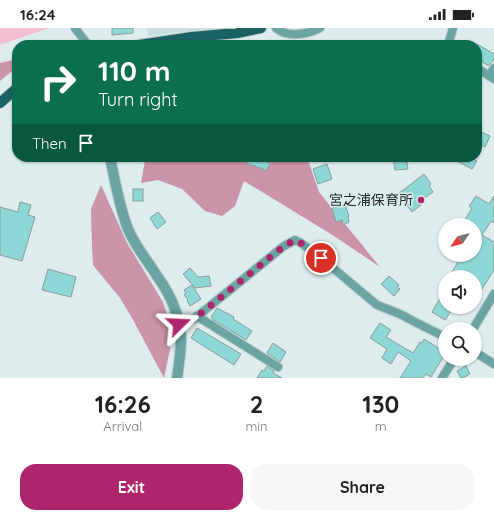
<!DOCTYPE html>
<meta charset="utf-8">
<style>
body{margin:0;font-family:Quicksand,"Noto Sans JP",sans-serif;background:#f6f6f6;color:#222;height:100vh;display:flex;flex-direction:column;font-size:15px;white-space:nowrap}
*{box-sizing:border-box;margin:0}
p{font-size:13px;color:#767676}
.icon{flex:none;width:22px;height:22px;fill:none;stroke:currentColor;stroke-width:2;stroke-linecap:round;stroke-linejoin:round}
.map{position:relative;height:350px;overflow:hidden}
.side{display:flex;flex-direction:column;background:#fff;flex:1}
.side>*{flex:none}
.top-card{position:absolute;left:12px;top:12px;width:470px;height:122px;border-radius:16px;box-shadow:0 1px 3px #0004;background:#0b6e4f;color:#fff;overflow:hidden}
.needle{width:26px;rotate:235deg}
.fabs{position:absolute;left:438px;top:190px;display:grid;gap:8px}
.fabs a{display:grid;place-items:center;width:44px;height:44px;border-radius:50%;background:#fff;box-shadow:0 1px 3px #0004;font-size:20px}
.pin{position:absolute;display:grid;place-items:center;width:34px;height:34px;color:#fff;margin:-17px;border:2px solid #fff;border-radius:50%;box-shadow:0 1px 4px #0007}
.me{position:absolute;width:44px;margin:-22px;rotate:69deg;stroke-linejoin:round;filter:drop-shadow(0 0 3px #0008)}
.turn{display:flex;align-items:center;gap:14px;height:84px;padding:0 20px;font-size:18px}
.turn .icon{width:52px;height:52px;stroke-width:2.5}
.turn b{display:block;font-size:28px;line-height:34px}
.then{display:flex;align-items:center;height:38px;padding:0 20px;background:#0003;gap:8px;font-size:15px}
.eta{display:flex;justify-content:space-evenly;align-items:center;height:68px;text-align:center}
.eta b{font-size:24px;font-weight:800;line-height:28px}
.action{display:flex;gap:8px;margin-top:auto;padding:8px 20px}
.action a{flex:1;height:46px;border-radius:16px;background:#ad266b;color:#fff;font-size:16px;font-weight:800;line-height:46px;text-align:center}
.action a+a{background:#f6f6f6;color:#222}
.status{display:flex;justify-content:space-between;align-items:center;height:28px;padding:0 20px;background:#fff;direction:ltr}
.status svg{height:11px;fill:currentColor}
.map>svg:first-child{display:block}
.built{fill:#c8dfdf}
.green{fill:#f4bdd1}
.forest{fill:#cc94a9}
.building{fill:#8dd7d6;stroke:#8e9c9b}
.lines{fill:none;stroke-linecap:round;stroke-linejoin:round}
.minor-casing{stroke:#bcc9c9;stroke-width:10}
.tertiary-casing{stroke:#bcc9c9;stroke-width:12}
.primary-casing{stroke:#bcc9c9;stroke-width:12}
.minor{stroke:#6aa4a3;stroke-width:8}
.tertiary{stroke:#6aa4a3;stroke-width:10}
.primary{stroke:#196162;stroke-width:10}
.route{stroke:#ad266b;stroke-width:7;stroke-dasharray:0 12.6}
.poi-dot{fill:#ad266b;stroke:#ddecec;stroke-width:1.5}
.labels{text-anchor:middle;dominant-baseline:central;stroke-width:3;stroke-linejoin:round;paint-order:stroke}
.poi-label{font-size:14px;fill:#242929;stroke:#ddecec;text-anchor:end}
</style>
<div class="status"><b>16:24</b><svg viewBox="0 0 49 12"><path d="M0 12V9h3v3zM5 12V6h3v6zM10 12V3h3v9zM15 12V0h3v12zM26 1h20v11H26zM47 4h2v5h-2z"/></svg></div>
<div class="map">
<svg width="494" height="350" viewBox="0 0 494 350">
<rect width="100%" height="100%" fill="#ddecec"/>
<path class="built" d="M147,0H218L148,8Z"/>
<path class="green" d="M0,0H49L0,17Z"/>
<g class="forest">
<path d="M17,31V39L0,53V35Z"/>
<path d="M134,129H249L257,134L264,129H307L319,164L380,239L334,208L244,153L235,178L222,188L205,183L182,161L158,152L141,155L145,132Z"/>
<path d="M101,157L127,215L163,274L173,307L164,350L132,290L120,270L93,237L92,219L91,181Z"/>
</g>
<g class="building">
<path d="M112,0H133V5L112,7Z"/>
<path d="M477,16L494,26V31L489,38L477,31Z"/>
<path d="M477,102L490,108L485,119L477,115Z"/>
<path d="M238,129H260L270,136L266,143L259,139L258,140L253,137L252,138Z"/>
<path d="M393,129H404L405,134H407L408,141L395,142Z"/>
<path d="M449,129H469L477,133L472,141Z"/>
<path d="M327,136L332,151L318,156L313,141Z"/>
<path d="M424,146L431,156L429,158L433,164L419,174L421,177L412,184L398,166Z"/>
<rect x="133" y="161" width="10" height="12"/>
<path d="M476,168L489,176L494,168V195L491,193L482,207L494,214V242L475,272V249H449L462,227H475V197H467L463,195L472,180L469,178Z"/>
<path d="M20,174L31,177L28,187L35,189L22,233L0,227V179L18,184Z"/>
<path d="M345,176L349,188H348L349,194L343,197L342,192L336,194L332,180Z"/>
<path d="M158,184L166,194L157,201L150,190Z"/>
<path d="M190,240L198,249L209,248L211,258L195,260L183,246Z"/>
<path d="M48,241L76,249L71,269L42,262Z"/>
<path d="M389,248L399,257L397,259L400,261L394,268L381,256Z"/>
<path d="M192,257L201,271L190,278L187,273L188,272L184,267L186,265L184,262Z"/>
<path d="M445,262V279H454L445,292L432,284Z"/>
<path d="M217,280L234,289L233,291L252,303L246,312L212,291L213,290L211,289Z"/>
<path d="M380,295L391,302L386,309L413,325L420,314L422,315L424,311L440,321L444,314H445V326L431,349L426,346L423,350H400L411,333L398,324L391,336L382,330L387,321L370,310Z"/>
<path d="M197,300L241,326L234,337L191,310Z"/>
<path d="M273,315L286,324L280,334L267,325Z"/>
<path d="M267,338L274,343L273,345L282,350H257L262,342L264,343Z"/>
<path d="M466,338L470,346L463,350H461L457,343Z"/>
</g>
<g class="lines">
<g class="minor-casing">
<g id="minor">
<path d="M75,0L88,17"/>
<path d="M276,0C279,2 281,4 285,5C295,8 311,5 320,0"/>
<path d="M448,17L453,0"/>
<path d="M477,40L494,51"/>
<path d="M489,48L494,40"/>
<path d="M197,288L278,339"/>
<path d="M179,295L194,291L284,218L295,212L301,215L321,230L377,277L400,286L417,295L445,309"/>
<path d="M473,301L494,266"/>
<path d="M475,324L494,336"/>
<path d="M442,350L454,331"/>
</g>
</g>
<g class="tertiary-casing">
<path id="tertiary" d="M110,129C115,153 119,178 128,201C135,218 147,232 157,248C170,266 180,287 181,310C181,323 179,337 177,350"/>
</g>
<g class="primary-casing">
<g id="primary">
<path d="M139,17L192,9L237,5L261,0"/>
<path d="M0,75L17,60"/>
</g>
</g>
<use href="#minor" class="minor"/>
<use href="#tertiary" class="tertiary"/>
<use href="#primary" class="primary"/>
</g>
<g class="lines">
<path class="route" d="M179,296L194,291L284,218L295,212L301,215L321,230"/>
</g>
<circle class="poi-dot" cx="421" cy="172" r="4"/>
<g class="labels">
<g class="poi-label">
<text x="413" y="172">宮之浦保育所</text>
</g>
</g>
</svg>
<div class="fabs">
<a><svg class="needle" viewBox="-14 -14 28 28"><path d="M0-13l5 13h-10z" fill="#e53935"/><path d="M0 13l5-13h-10z" fill="#767676"/></svg></a>
<a><svg class="icon" aria-label="sound" viewBox="0 0 24 24"><path d="M4 9h4l5-4v14l-5-4H4zM17 9q2 3 0 6"/></svg></a>
<a><svg class="icon" aria-label="search" viewBox="0 0 24 24"><circle cx="10" cy="10" r="6"/><path d="M15 15l6 6"/></svg></a>
</div>
<div class="pin" style="left:321px;top:230px;background:#d93025"><svg class="icon" aria-label="arrive" viewBox="0 0 24 24"><path d="M6 21V4h12l-3 4 3 4H6"/></svg></div>
<svg class="me" style="left:179px;top:296px" viewBox="-20 -20 40 40"><path d="M0-17L14 15 0 8-14 15z" fill="#ad266b" stroke="#fff" stroke-width="4"/></svg>
<div class="top-card">
<div class="turn"><svg class="icon" aria-label="right" viewBox="0 0 24 24"><path d="M7 20v-9h11M14 6l5 5-5 5"/></svg><div><b>110 m</b>Turn right</div></div>
<div class="then">Then<svg class="icon" aria-label="arrive" viewBox="0 0 24 24"><path d="M6 21V4h12l-3 4 3 4H6"/></svg></div>
</div>
</div>
<section class="side">
<div class="eta">
<div><b>16:26</b><p>Arrival</p></div>
<div><b>2</b><p>min</p></div>
<div><b>130</b><p>m</p></div>
</div>
<div class="action"><a>Exit</a><a>Share</a></div>
</section>
